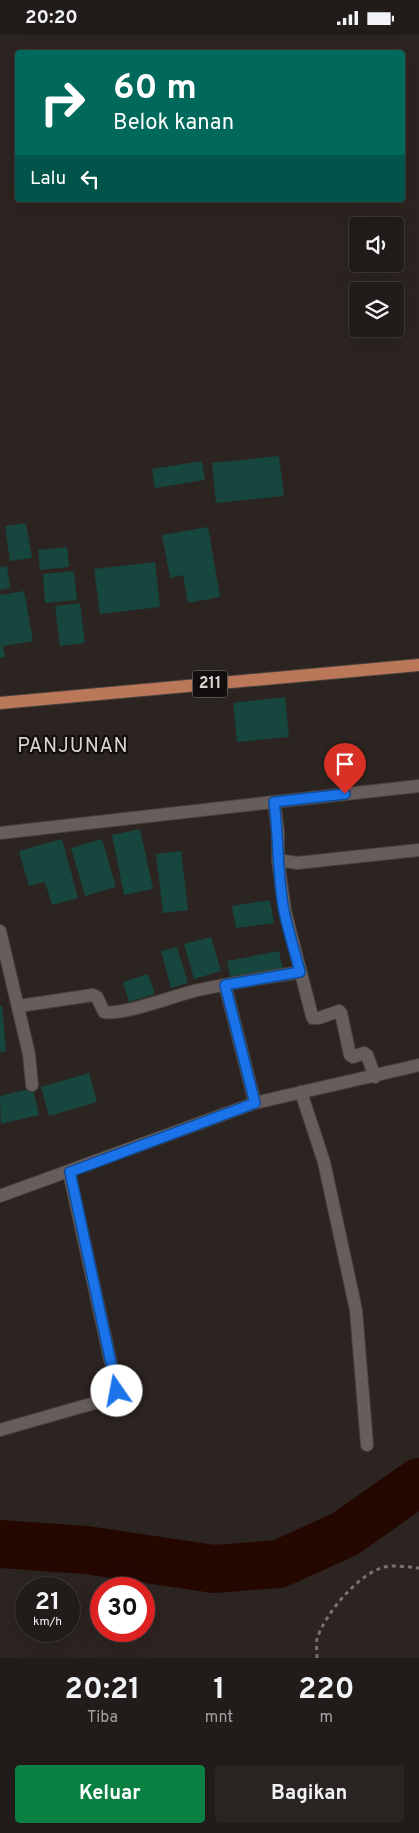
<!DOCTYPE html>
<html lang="id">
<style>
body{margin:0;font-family:Overpass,sans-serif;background:#292422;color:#f1f3f6;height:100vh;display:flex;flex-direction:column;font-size:19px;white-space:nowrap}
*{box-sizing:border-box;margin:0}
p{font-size:16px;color:#a2a1a2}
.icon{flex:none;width:28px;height:28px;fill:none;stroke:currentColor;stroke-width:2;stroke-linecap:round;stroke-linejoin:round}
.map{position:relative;height:1623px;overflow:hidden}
.panel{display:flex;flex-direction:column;background:#211b19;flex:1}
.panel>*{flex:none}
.hud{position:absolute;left:15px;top:15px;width:390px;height:152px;border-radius:5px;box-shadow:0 5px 20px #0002,0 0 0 1px #3e3938;background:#00695c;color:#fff;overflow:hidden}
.buttons{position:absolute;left:349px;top:182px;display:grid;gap:10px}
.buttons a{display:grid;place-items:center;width:55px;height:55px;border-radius:5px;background:#211b19;box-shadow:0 5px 20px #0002,0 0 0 1px #3e3938;font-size:25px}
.speed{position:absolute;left:15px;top:1542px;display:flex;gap:10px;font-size:25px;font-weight:700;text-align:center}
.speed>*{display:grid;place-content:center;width:65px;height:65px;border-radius:50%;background:#211b19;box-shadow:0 5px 20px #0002,0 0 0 1px #3e3938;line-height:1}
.speed small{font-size:12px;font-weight:400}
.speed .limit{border:8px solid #d22;background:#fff;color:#111}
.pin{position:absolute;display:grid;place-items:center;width:42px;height:42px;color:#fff;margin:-51px -21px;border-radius:50% 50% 50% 0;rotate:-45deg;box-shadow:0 0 5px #0007}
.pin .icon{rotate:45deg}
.me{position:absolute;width:55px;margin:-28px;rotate:348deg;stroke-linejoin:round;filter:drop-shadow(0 0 4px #0008)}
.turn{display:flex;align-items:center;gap:18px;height:105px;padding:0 15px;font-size:22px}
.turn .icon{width:65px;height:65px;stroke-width:2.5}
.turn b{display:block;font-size:35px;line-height:42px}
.then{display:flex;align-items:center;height:48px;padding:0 15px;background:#0003;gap:10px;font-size:19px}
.eta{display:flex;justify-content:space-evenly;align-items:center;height:85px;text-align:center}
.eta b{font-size:30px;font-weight:700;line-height:35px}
.cta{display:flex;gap:10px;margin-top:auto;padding:10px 15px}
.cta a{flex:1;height:58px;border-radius:5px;background:#0b8043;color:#fff;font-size:20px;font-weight:700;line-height:58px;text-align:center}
.cta a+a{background:#292422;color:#f1f3f6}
.status{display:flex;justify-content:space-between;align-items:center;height:35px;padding:0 25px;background:#211b19;direction:ltr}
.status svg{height:14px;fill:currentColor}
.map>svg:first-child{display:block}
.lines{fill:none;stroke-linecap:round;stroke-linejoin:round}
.river{stroke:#240800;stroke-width:48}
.building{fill:#16463e}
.minor-casing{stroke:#47403e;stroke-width:14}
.major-casing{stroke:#47403e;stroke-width:14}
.path{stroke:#78716f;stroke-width:3;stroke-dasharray:4 4;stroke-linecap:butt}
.minor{stroke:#675e5b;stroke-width:12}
.major{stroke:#ba7859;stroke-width:12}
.route-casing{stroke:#114b97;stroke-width:12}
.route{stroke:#1a73e8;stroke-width:9}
.labels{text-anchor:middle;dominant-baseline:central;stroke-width:4.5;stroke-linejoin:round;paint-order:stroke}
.shield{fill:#110e0d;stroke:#9d9896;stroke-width:1}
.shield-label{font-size:16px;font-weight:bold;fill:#d9d3d1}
.quarter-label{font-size:20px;letter-spacing:1px;fill:#ded4d0;stroke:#110e0d}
</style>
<div class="status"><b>20:20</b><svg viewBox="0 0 49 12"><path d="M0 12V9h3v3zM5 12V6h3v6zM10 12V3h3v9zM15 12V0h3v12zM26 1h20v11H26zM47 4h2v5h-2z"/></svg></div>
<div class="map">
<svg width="419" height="1623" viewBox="0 0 419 1623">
<rect width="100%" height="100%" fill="#2c2421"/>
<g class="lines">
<path class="river" d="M0,1509L86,1515L214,1534L279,1529L345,1499L419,1447"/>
</g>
<g class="building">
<path d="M279,421L284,461L216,468L212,428Z"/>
<path d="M202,426L205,445L155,453L152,434Z"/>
<path d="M26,488L32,523L10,526L5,491Z"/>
<path d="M208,492L220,562L188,568L183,540L170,543L162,500Z"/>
<path d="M67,512L69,532L40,535L38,515Z"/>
<path d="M155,527L160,572L100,579L94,534Z"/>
<path d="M7,531L10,553L0,555V532Z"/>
<path d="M74,536L77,565L45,568L43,539Z"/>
<path d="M24,556L33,606L3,611L5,622L0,623V560Z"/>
<path d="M80,568L85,608L60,611L55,571Z"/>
<path d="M285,662L289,702L237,707L233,668Z"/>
<path d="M140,794L153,854L124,860L112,800Z"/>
<path d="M62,804L78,863L52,870L45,847L29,851L19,816Z"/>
<path d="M102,804L116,852L85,861L71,813Z"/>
<path d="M181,816L188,875L163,878L156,819Z"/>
<path d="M270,865L274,888L236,893L232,871Z"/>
<path d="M211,902L221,936L194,944L184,909Z"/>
<path d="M177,912L188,948L171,953L161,916Z"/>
<path d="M279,916L283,935L231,946L227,926Z"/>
<path d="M148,939L155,959L129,967L123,947Z"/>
<path d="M0,971H2L6,1016L0,1017Z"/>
<path d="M89,1038L97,1067L49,1081L41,1052Z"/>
<path d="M33,1053L39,1080L1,1089L0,1061Z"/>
</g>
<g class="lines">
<g class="minor-casing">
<g id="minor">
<path d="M274,767L419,751"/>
<path d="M0,798L274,767L278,797V825"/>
<path d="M0,896L29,1019L32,1050"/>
<path d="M225,950L255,1068"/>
<path d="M19,971L93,960L97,962L104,977C121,981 174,961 194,956C229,948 265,943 300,937"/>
<path d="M375,1042L367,1020L364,1018L353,1022L350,1020L341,978L339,976L319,983H313L312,981L285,876L278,825L297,828L419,815"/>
<path d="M301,1057L324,1127L356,1275L367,1410"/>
<path d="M0,1161L255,1068L419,1030"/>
<path d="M0,1395L112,1363L117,1356L69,1137"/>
</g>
</g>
<g class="major-casing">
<path id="major" d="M0,668L419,630"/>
</g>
<path class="path" d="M317,1623C317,1617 316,1609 317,1604C324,1580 357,1541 381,1533C392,1529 407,1532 419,1533"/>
<use href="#minor" class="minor"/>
<use href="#major" class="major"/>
</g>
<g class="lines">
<g class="route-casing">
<path id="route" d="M117,1356L70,1137L255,1068L225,950L300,937C295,917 288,896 284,876C277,840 279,803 274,767L345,759"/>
</g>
<use href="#route" class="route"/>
</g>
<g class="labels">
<rect class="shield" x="192.5" y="635.5" width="35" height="27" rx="4"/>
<g class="shield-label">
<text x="210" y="649">211</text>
</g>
<g class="quarter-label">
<text x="73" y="712">PANJUNAN</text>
</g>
</g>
</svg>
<div class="buttons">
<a><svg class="icon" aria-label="sound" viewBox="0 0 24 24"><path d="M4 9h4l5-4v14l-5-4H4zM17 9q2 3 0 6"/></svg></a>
<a><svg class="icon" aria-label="layers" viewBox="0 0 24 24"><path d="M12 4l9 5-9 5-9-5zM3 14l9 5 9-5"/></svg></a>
</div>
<div class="speed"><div>21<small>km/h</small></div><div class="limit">30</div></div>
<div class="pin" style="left:345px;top:759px;background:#d93025"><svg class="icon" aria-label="arrive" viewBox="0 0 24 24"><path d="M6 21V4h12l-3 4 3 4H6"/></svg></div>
<svg class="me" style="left:117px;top:1356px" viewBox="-20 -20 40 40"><circle r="19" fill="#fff"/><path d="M0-13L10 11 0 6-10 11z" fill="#1a73e8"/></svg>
<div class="hud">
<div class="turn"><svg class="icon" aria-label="right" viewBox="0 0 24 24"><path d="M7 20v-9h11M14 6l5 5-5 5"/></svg><div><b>60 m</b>Belok kanan</div></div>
<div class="then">Lalu<svg class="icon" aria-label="left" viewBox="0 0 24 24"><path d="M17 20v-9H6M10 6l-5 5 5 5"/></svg></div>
</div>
</div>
<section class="panel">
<div class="eta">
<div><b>20:21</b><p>Tiba</p></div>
<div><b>1</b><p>mnt</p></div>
<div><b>220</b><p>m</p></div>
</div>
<div class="cta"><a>Keluar</a><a>Bagikan</a></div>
</section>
